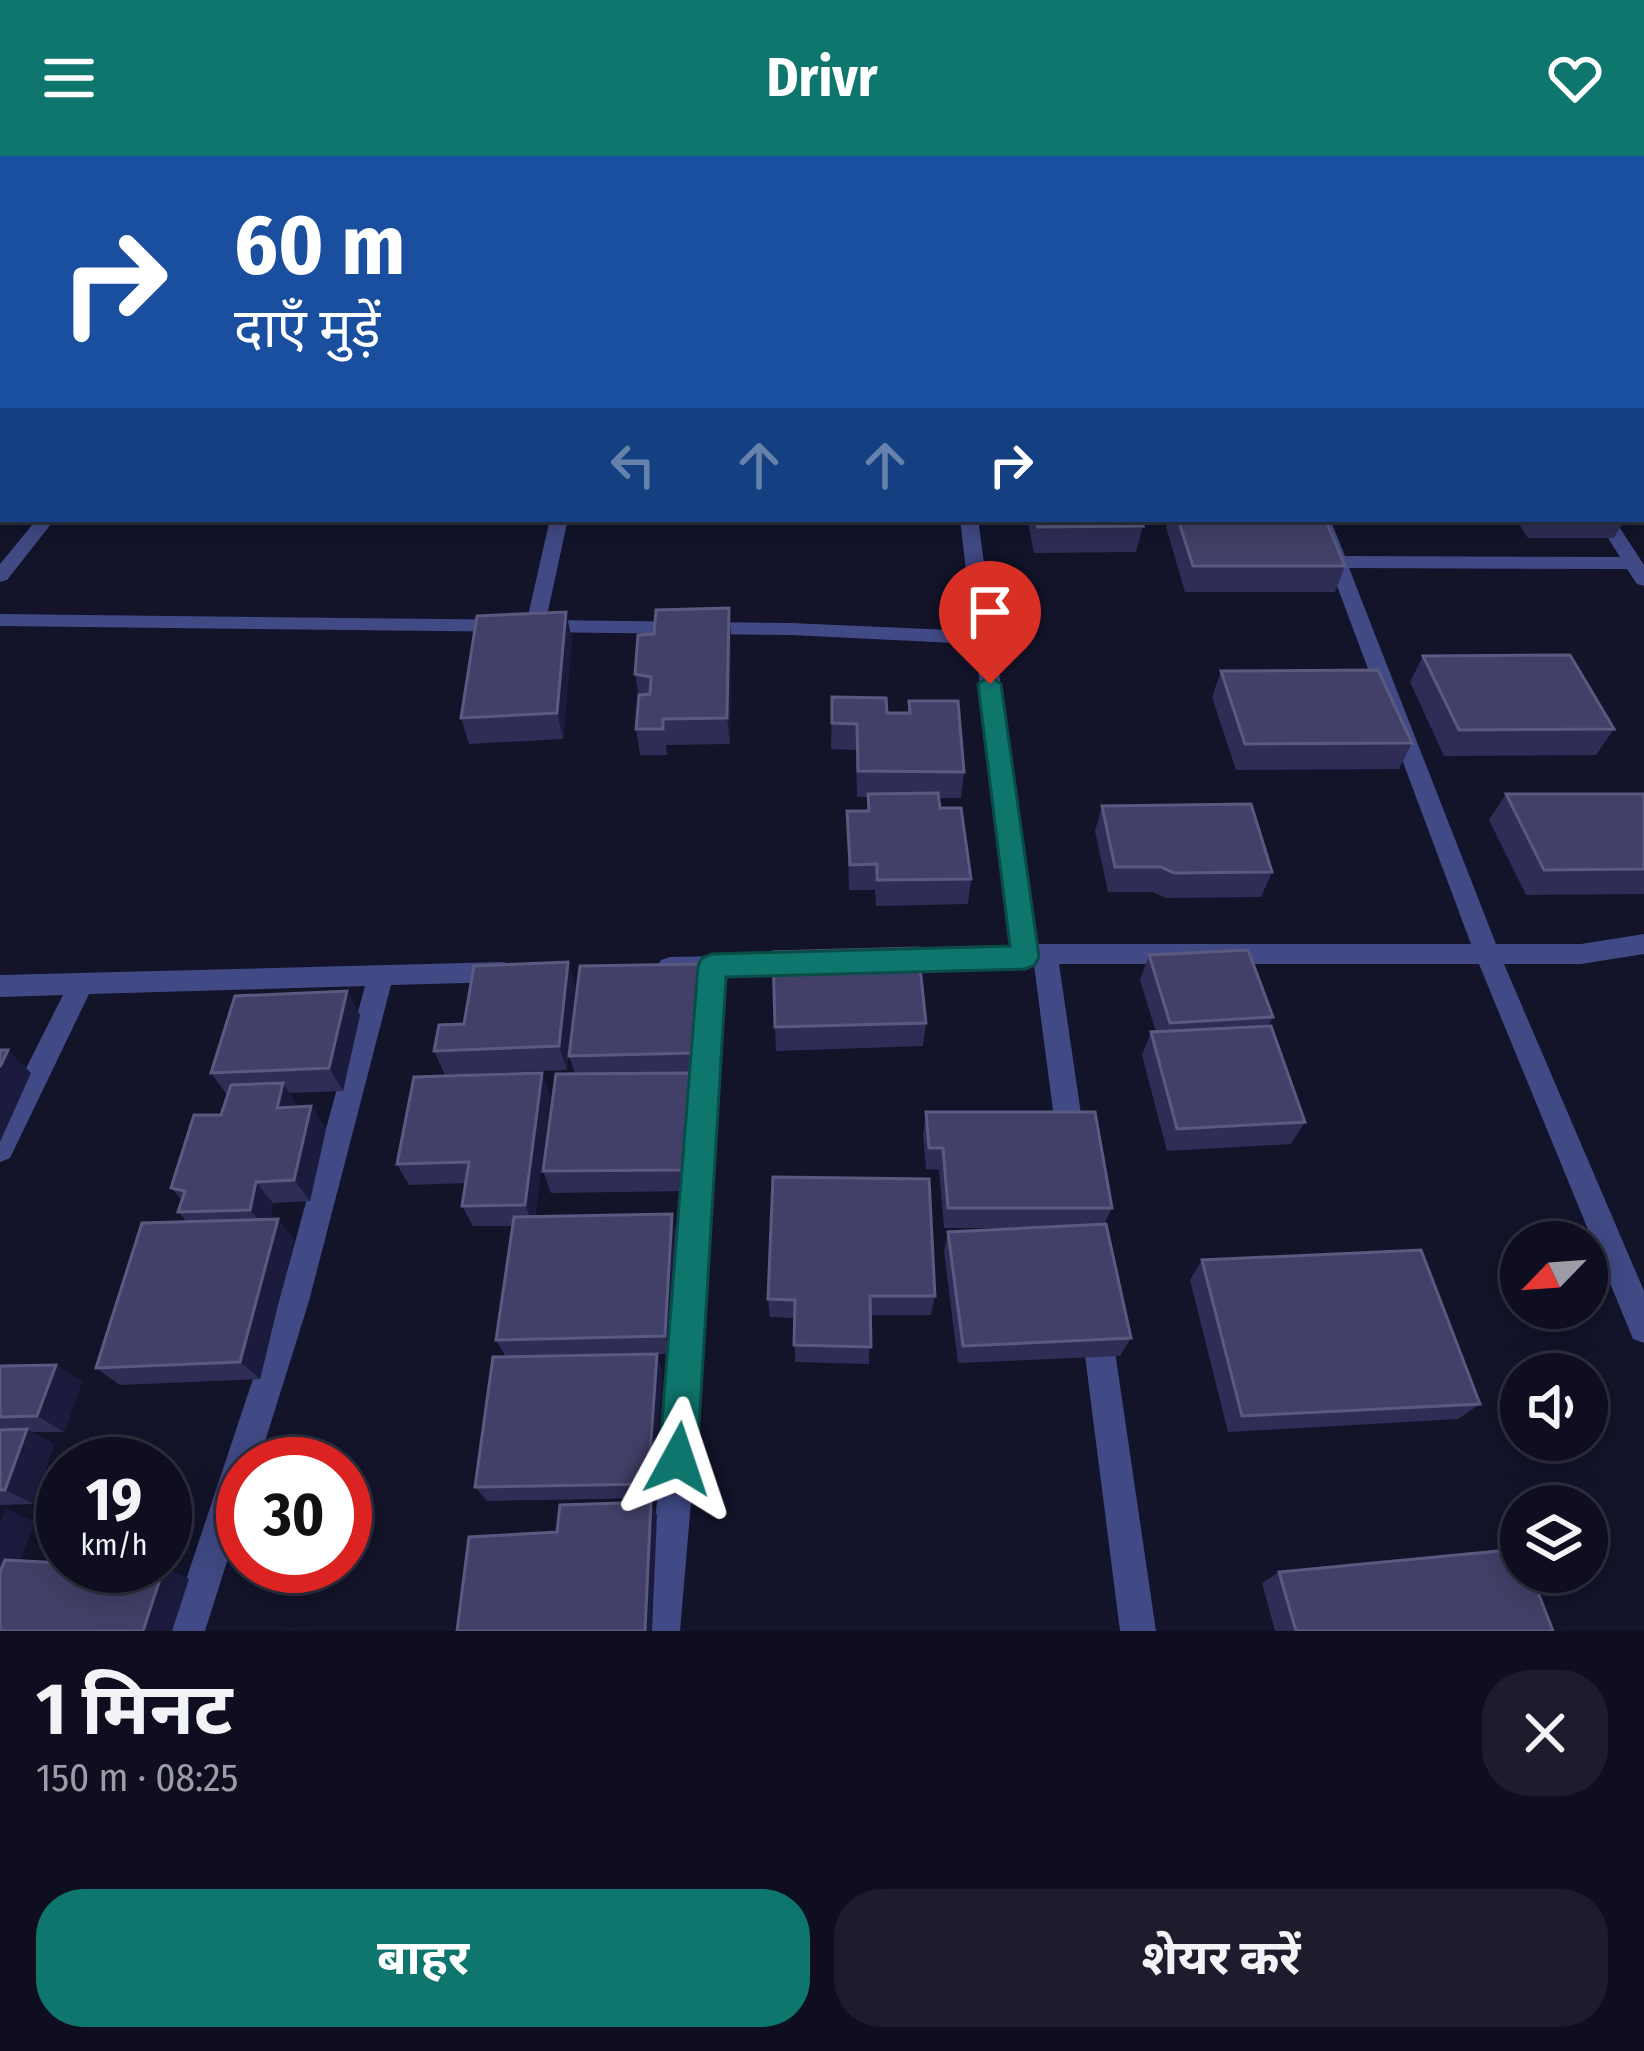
<!DOCTYPE html>
<html lang="hi">
<meta charset="utf-8">
<style>
body{margin:0;font-family:"Fira Sans Condensed","Noto Sans Devanagari",sans-serif;background:#1c1c2d;color:#f1f3f6;height:100vh;display:flex;flex-direction:column;font-size:45px;white-space:nowrap}
*{box-sizing:border-box;margin:0}
p{font-size:39px;color:#9b9ca5}
.icon{flex:none;width:66px;height:66px;fill:none;stroke:currentColor;stroke-width:2;stroke-linecap:round;stroke-linejoin:round}
.map{position:relative;height:1475px;overflow:hidden}
.panel{display:flex;flex-direction:column;background:#0e0e20;flex:1}
.panel>*{flex:none}
.guide{position:absolute;left:0px;top:0px;width:1644px;height:366px;box-shadow:0 6px 30px #0003,0 0 0 3px #2e2e3e;background:#1a4fa0;color:#fff;overflow:hidden}
.needle{width:78px;rotate:245deg}
.tools{position:absolute;left:1500px;top:1065px;display:grid;gap:24px}
.tools a{display:grid;place-items:center;width:108px;height:108px;border-radius:50%;background:#0e0e20;box-shadow:0 6px 30px #0003,0 0 0 3px #2e2e3e;font-size:60px}
.speed{position:absolute;left:36px;top:1281px;display:flex;gap:24px;font-size:60px;font-weight:700;text-align:center}
.speed>*{display:grid;place-content:center;width:156px;height:156px;border-radius:50%;background:#0e0e20;box-shadow:0 6px 30px #0003,0 0 0 3px #2e2e3e;line-height:1}
.speed small{font-size:30px;font-weight:400}
.speed .limit{border:18px solid #d22;background:#fff;color:#111}
.pin{position:absolute;display:grid;place-items:center;width:102px;height:102px;color:#fff;margin:-123px -51px;border-radius:50% 50% 50% 0;rotate:-45deg;box-shadow:0 0 12px #0007}
.pin .icon{rotate:45deg}
.me{position:absolute;width:132px;margin:-66px;rotate:5deg;stroke-linejoin:round;filter:drop-shadow(0 0 9px #0008)}
.turn{display:flex;align-items:center;gap:42px;height:252px;padding:0 36px;font-size:54px}
.turn .icon{width:156px;height:156px;stroke-width:2.5}
.turn b{display:block;font-size:84px;line-height:102px}
.lanes{display:flex;align-items:center;height:114px;padding:0 36px;background:#0003;justify-content:center;gap:60px;direction:ltr}
.lanes .off{opacity:.35}
.round{display:grid;place-items:center;flex:none;width:126px;height:126px;border-radius:48px;background:#1c1c2d}
.headline{display:flex;align-items:center;justify-content:space-between;height:204px;padding:0 36px}
h1{font-size:72px;font-weight:700;line-height:90px}
.button{display:flex;gap:24px;margin-top:auto;padding:24px 36px}
.button a{flex:1;height:138px;border-radius:48px;background:#0f766e;color:#fff;font-size:48px;font-weight:700;line-height:138px;text-align:center}
.button a+a{background:#1c1c2d;color:#f1f3f6}
header{display:flex;justify-content:space-between;align-items:center;height:156px;padding:0 36px;background:#0f766e;color:#fff;font-size:54px;font-weight:700}
.map>svg:first-child{display:block}
.lines{fill:none;stroke-linecap:round;stroke-linejoin:round}
.minor{fill:#414a85;fill-rule:evenodd}
.wall{fill:#2f2d56}
.shaded-wall{fill:#1c1b3d}
.building{fill:#424068;stroke:#5a597f;stroke-width:3}
.route{fill:#0f766e;stroke:#0a4d48;stroke-width:3}
</style>
<header><svg class="icon" aria-label="menu" viewBox="0 0 24 24"><path d="M4 6h16M4 12h16M4 18h16"/></svg>Drivr<svg class="icon" aria-label="heart" viewBox="0 0 24 24"><path d="M12 20l-8-8c-3-5 5-10 8-4 3-6 11-1 8 4z"/></svg></header>
<div class="map">
<svg width="1644" height="1475" viewBox="0 0 1644 1475">
<rect width="100%" height="100%" fill="#13132a"/>
<g class="lines">
<g class="minor">
<rect x="913" y="0" width="12" height="3"/>
<path d="M1227,0H1239L1240,3H1228Z"/>
<path d="M1359,0H1371L1373,3H1361Z"/>
<path d="M1488,0H1500L1502,3H1490Z"/>
<path d="M3,60V70L0,71V61Z"/>
<path d="M1641,244L1644,245V257L1641,256Z"/>
<rect x="0" y="338" width="3" height="10"/>
<path d="M37,363H55L7,424L0,426V408Z"/>
<path d="M550,363H568L546,464L791,467L973,475L960,363H978L1036,788H1471L1312,363H1330L1345,400L1620,401L1596,363H1614L1644,409V430L1637,428L1627,413L1349,412L1496,788H1581L1644,778V798L1581,808H1504L1644,1135V1187L1633,1183L1479,808H1059L1085,985L1081,994L1071,998L1061,994L1057,985L1034,809L892,815L883,812L879,805L883,798L892,795L1011,789L975,488L791,479L0,470V458L527,464Z"/>
<path d="M803,798L812,801L816,808L812,815L803,818L725,820L702,1217L680,1475H644L670,1217L700,821L661,818L657,811L661,804L670,801Z"/>
<path d="M503,806L512,809L516,816L512,823L503,826L391,829L309,1145L258,1308H243V1355L205,1475H169L279,1145L365,830L89,838L10,1002L0,1006V964L63,839L0,841V819Z"/>
<path d="M1096,1153L1107,1157L1111,1168L1156,1475H1120L1081,1168L1085,1157Z"/>
</g>
</g>
<g class="wall">
<path d="M1641,100H1644V225L1641,222Z"/>
<path d="M1027,363H1140L1143,370L1136,396L1034,397Z"/>
<path d="M1168,363H1325L1345,410L1335,436H1185L1166,371Z"/>
<path d="M1516,363H1625L1614,382H1528Z"/>
<path d="M731,479L730,588L666,589L667,599H640L636,573L639,541L635,518Z"/>
<path d="M572,483L563,583L469,588L461,562Z"/>
<path d="M1423,500L1614,573L1596,599L1444,600L1410,526Z"/>
<path d="M1221,515L1412,587L1399,613L1236,614L1212,541Z"/>
<path d="M832,541L887,557H908L909,545L964,616L961,642H939L940,652L971,723L968,748L876,750L875,734H849L847,655H867L868,641H857L856,594L831,593Z"/>
<path d="M1506,638H1644V738L1526,739L1489,664Z"/>
<path d="M1102,650L1272,716L1261,741L1166,742L1152,736H1108L1095,675Z"/>
<path d="M1149,799L1273,861L1268,870L1305,966L1291,988L1167,995L1142,899L1151,876H1156L1140,824Z"/>
<path d="M568,806L575,830L567,914L445,919L434,895L464,868Z"/>
<path d="M702,832L698,920H692L695,940L689,1035L551,1037L543,1015L575,918L569,900Z"/>
<path d="M347,835L360,859L343,935L289,937L298,950H311L326,973L310,1045L273,1047L270,1063L294,1083L260,1223L120,1229L96,1212L187,1066L178,1056L182,1044L171,1032L221,959L227,939L211,917Z"/>
<path d="M926,867L923,890L776,895L775,871Z"/>
<path d="M550,940L535,1061L676,1078L671,1198H649H657L662,1215L654,1342L487,1345L475,1331L506,1201L496,1184L513,1070H473L462,1050L466,1027L409,1029L397,1008Z"/>
<path d="M926,956L1112,1052L1104,1068L1131,1182L1120,1200L958,1207L944,1095L948,1076L1014,1072H944L939,1014L926,1013L923,979Z"/>
<path d="M773,1021L935,1140L931,1159H870L869,1208L795,1206L794,1162L770,1161L768,1143Z"/>
<path d="M1202,1104L1480,1248L1458,1263L1228,1276L1190,1124Z"/>
<path d="M56,1209L82,1226L64,1276H32L54,1289L34,1348L0,1349V1210Z"/>
<path d="M1279,1416L1553,1475H1275L1262,1427Z"/>
</g>
<g class="shaded-wall">
<path d="M729,452L731,479L730,588L727,562Z"/>
<path d="M566,456L572,483L563,583L557,557Z"/>
<path d="M568,806L575,830L567,914L559,890Z"/>
<path d="M698,808L702,832L698,920L694,897Z"/>
<path d="M347,835L360,859L343,935L329,912Z"/>
<path d="M8,894L31,917L0,986V911Z"/>
<path d="M542,917L550,940L534,1069L525,1049Z"/>
<path d="M691,917L695,940L689,1035L685,1014Z"/>
<path d="M283,927L298,950L277,952Z"/>
<path d="M311,950L326,973L310,1045L294,1024Z"/>
<path d="M256,1026L273,1047L267,1074L250,1054Z"/>
<path d="M672,1058L676,1078L671,1198L665,1180Z"/>
<path d="M278,1063L294,1083L260,1223L240,1206Z"/>
<path d="M657,1198L662,1215L654,1342L648,1328Z"/>
<path d="M56,1209L82,1226L64,1276L37,1260Z"/>
<path d="M27,1273L54,1289L34,1348L5,1334Z"/>
<path d="M651,1346L657,1359L652,1475H645Z"/>
<path d="M6,1353L35,1366L0,1457V1367Z"/>
<path d="M164,1411L189,1423L172,1475H143Z"/>
</g>
<g class="building">
<path d="M1641,100H1644V131L1641,128Z"/>
<path d="M1036,363H1140L1143,370L1038,371Z"/>
<path d="M1178,363H1325L1345,410H1193Z"/>
<path d="M729,452L727,562L663,563V573H636L639,539L650,538L651,521L635,518L638,479L654,478L656,454Z"/>
<path d="M566,456L557,557L461,562L477,460Z"/>
<path d="M1570,499L1614,573L1459,574L1423,500Z"/>
<path d="M1378,514L1412,587L1245,588L1221,515Z"/>
<path d="M832,541L886,542L887,557H910L909,545H958L964,616L858,615L857,568L832,567Z"/>
<path d="M938,637L940,652H961L971,723L877,724V708L850,709L847,655H869L868,638Z"/>
<path d="M1506,638H1644V713L1544,714Z"/>
<path d="M1251,648L1272,716L1174,717L1161,711H1115L1102,650Z"/>
<path d="M918,792L926,867L775,871L773,796Z"/>
<path d="M1248,794L1273,861L1170,867L1149,799Z"/>
<path d="M568,806L559,890L434,895L439,869L464,868L474,810Z"/>
<path d="M698,808L694,897L569,900L580,810Z"/>
<path d="M347,835L329,912L211,917L235,840Z"/>
<path d="M1271,870L1305,966L1177,973L1151,876Z"/>
<path d="M0,894H8L0,911Z"/>
<path d="M542,917L525,1049L462,1050L469,1006L397,1008L414,921Z"/>
<path d="M691,917L685,1014L543,1015L556,918Z"/>
<path d="M283,927L277,952L311,950L294,1024L256,1026L250,1054L178,1056L185,1035L171,1032L194,959H221L231,929Z"/>
<path d="M926,956H1095L1112,1052H948L943,992H929Z"/>
<path d="M773,1021L929,1023L935,1140H870L871,1191L794,1189L795,1144L768,1143Z"/>
<path d="M672,1058L665,1180L496,1184L514,1061Z"/>
<path d="M278,1063L240,1206L96,1212L142,1067Z"/>
<path d="M1106,1068L1131,1182L963,1190L948,1076Z"/>
<path d="M1421,1094L1480,1248L1242,1260L1202,1104Z"/>
<path d="M657,1198L648,1328L475,1331L493,1201Z"/>
<path d="M56,1209L37,1260L0,1261V1210Z"/>
<path d="M27,1273L5,1334H0V1274Z"/>
<path d="M651,1346L645,1475H457L469,1381L557,1376L560,1349Z"/>
<path d="M1520,1393L1521,1416H1530L1553,1475H1296L1279,1416Z"/>
<path d="M5,1404L63,1407V1410L164,1411L143,1475H0V1416Z"/>
</g>
<path class="route" d="M990,520L1001,528L1039,801L1035,809L1025,813L726,821L697,1303L691,1317L678,1322L664,1317L659,1303L698,810L702,802L712,798L1010,790L978,528Z"/>
</svg>
<div class="tools">
<a><svg class="needle" viewBox="-14 -14 28 28"><path d="M0-13l5 13h-10z" fill="#e53935"/><path d="M0 13l5-13h-10z" fill="#9b9ca5"/></svg></a>
<a><svg class="icon" aria-label="sound" viewBox="0 0 24 24"><path d="M4 9h4l5-4v14l-5-4H4zM17 9q2 3 0 6"/></svg></a>
<a><svg class="icon" aria-label="layers" viewBox="0 0 24 24"><path d="M12 4l9 5-9 5-9-5zM3 14l9 5 9-5"/></svg></a>
</div>
<div class="speed"><div>19<small>km/h</small></div><div class="limit">30</div></div>
<div class="pin" style="left:990px;top:528px;background:#d93025"><svg class="icon" aria-label="arrive" viewBox="0 0 24 24"><path d="M6 21V4h12l-3 4 3 4H6"/></svg></div>
<svg class="me" style="left:678px;top:1303px" viewBox="-20 -20 40 40"><path d="M0-17L14 15 0 8-14 15z" fill="#0f766e" stroke="#fff" stroke-width="4"/></svg>
<div class="guide">
<div class="turn"><svg class="icon" aria-label="right" viewBox="0 0 24 24"><path d="M7 20v-9h11M14 6l5 5-5 5"/></svg><div><b>60 m</b>दाएँ मुड़ें</div></div>
<div class="lanes"><svg class="icon off" aria-label="left" viewBox="0 0 24 24"><path d="M17 20v-9H6M10 6l-5 5 5 5"/></svg><svg class="icon off" aria-label="ahead" viewBox="0 0 24 24"><path d="M12 20V5M6 11l6-6 6 6"/></svg><svg class="icon off" aria-label="ahead" viewBox="0 0 24 24"><path d="M12 20V5M6 11l6-6 6 6"/></svg><svg class="icon" aria-label="right" viewBox="0 0 24 24"><path d="M7 20v-9h11M14 6l5 5-5 5"/></svg></div>
</div>
</div>
<section class="panel">
<div class="headline"><div><h1>1 मिनट</h1><p>150 m · 08:25</p></div><a class="round"><svg class="icon" aria-label="close" viewBox="0 0 24 24"><path d="M6 6l12 12M18 6L6 18"/></svg></a></div>
<div class="button"><a>बाहर</a><a>शेयर करें</a></div>
</section>
